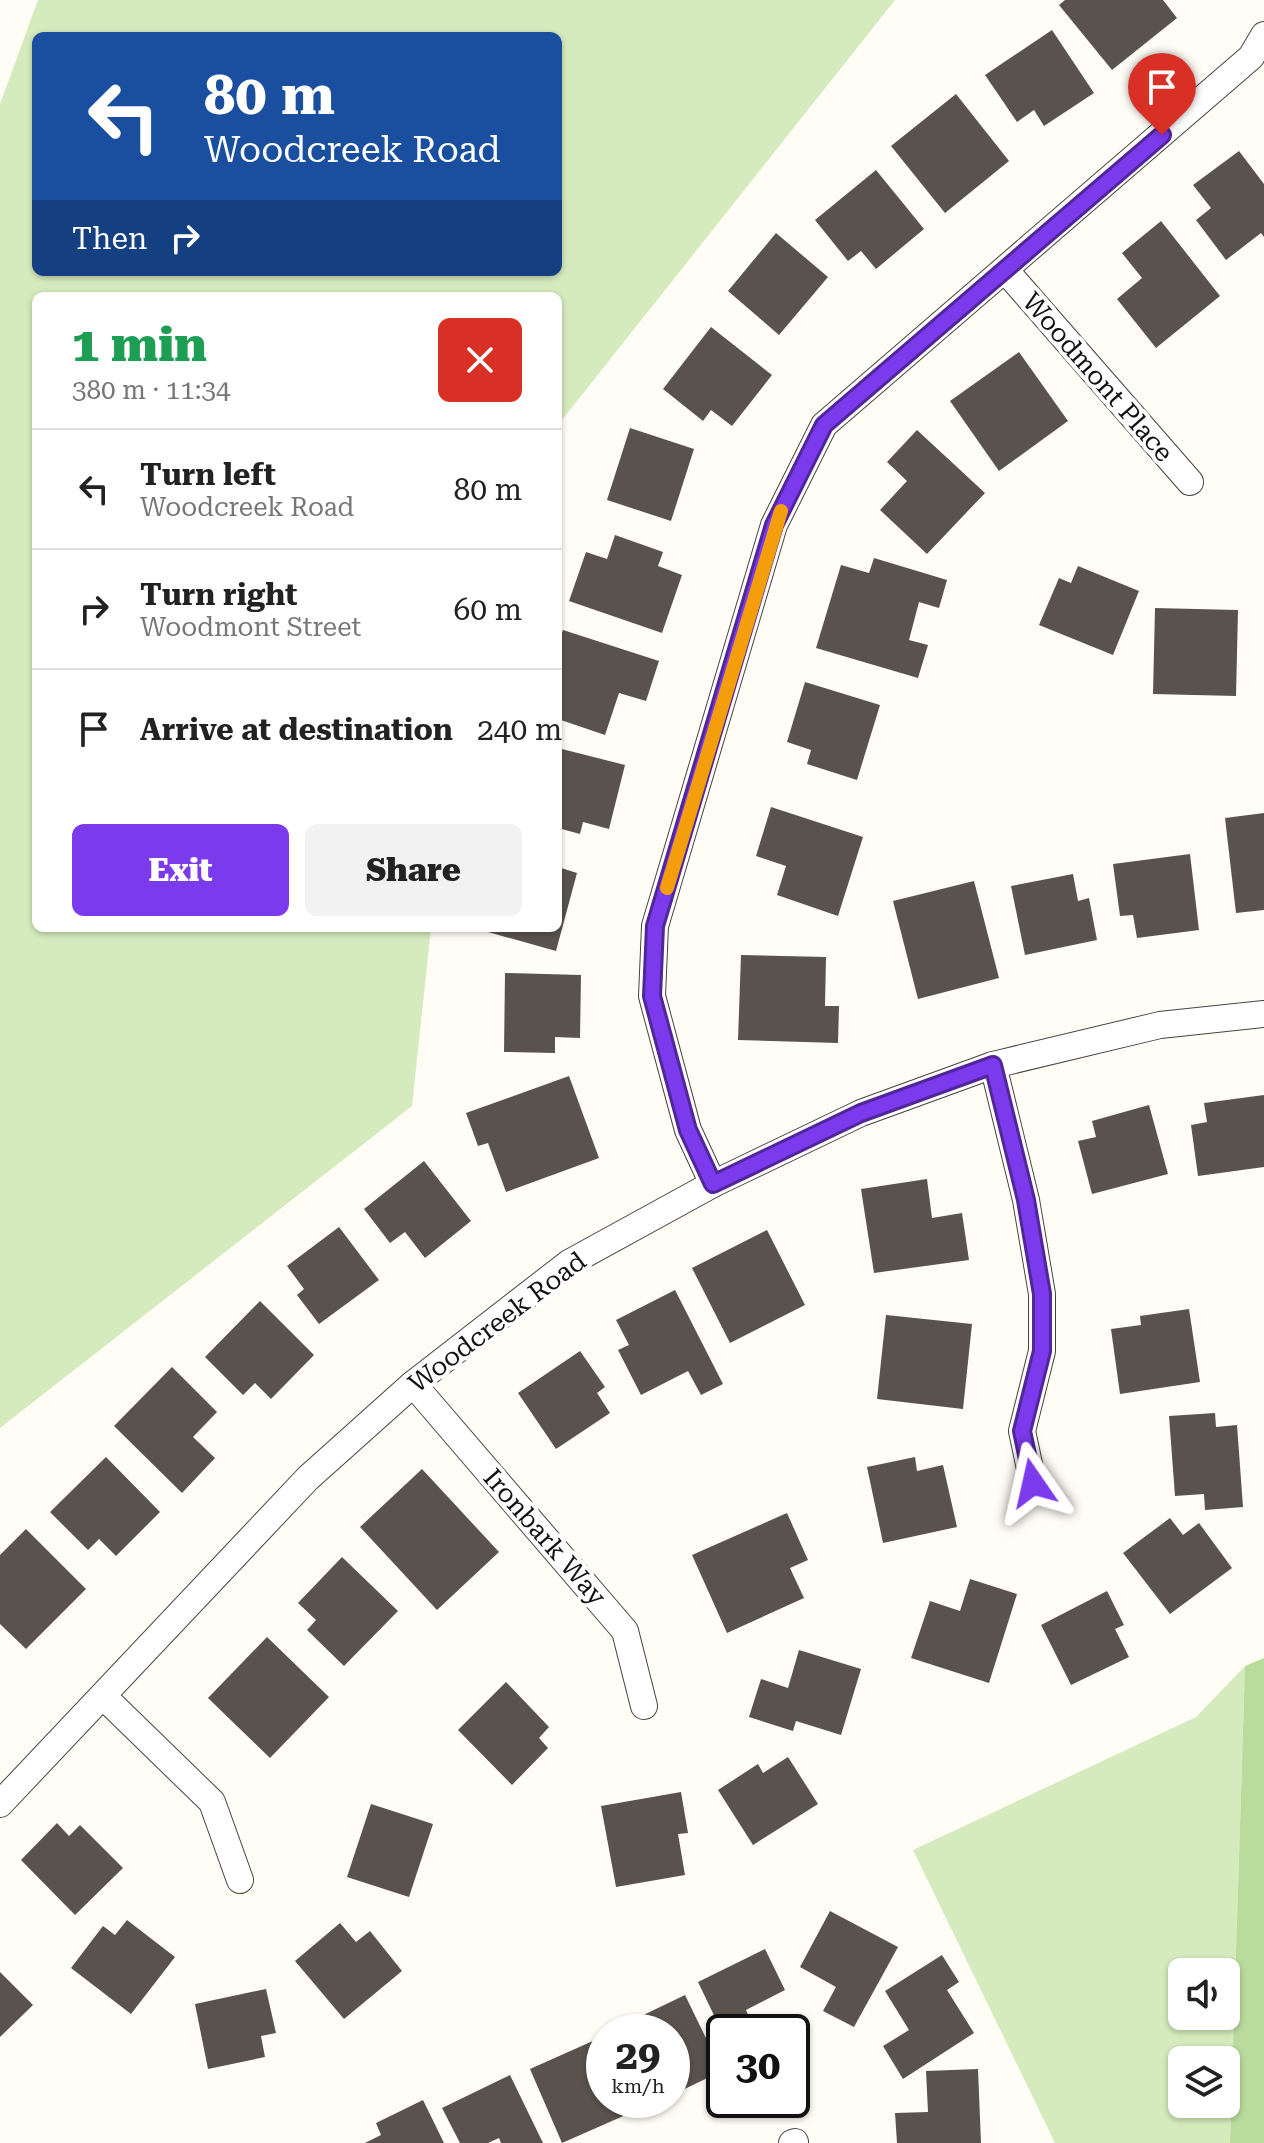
<!DOCTYPE html>
<meta charset="utf-8">
<style>
body{margin:0;font-family:"Roboto Serif",serif;background:#f2f2f2;color:#222;height:100vh;display:flex;flex-direction:column;font-size:30px;white-space:nowrap}
*{box-sizing:border-box;margin:0}
p{font-size:26px;color:#767676}
.icon{flex:none;width:44px;height:44px;fill:none;stroke:currentColor;stroke-width:2;stroke-linecap:round;stroke-linejoin:round}
.map{position:relative;flex:1;overflow:hidden}
.panel{position:absolute;left:32px;top:292px;width:530px;height:640px;display:flex;flex-direction:column;background:#fff;border-radius:12px;box-shadow:0 2px 6px #0004}
.panel>*{flex:none}
.guide{position:absolute;left:32px;top:32px;width:530px;height:244px;border-radius:12px;box-shadow:0 2px 6px #0004;background:#1a4fa0;color:#fff;overflow:hidden}
.fabs{position:absolute;left:1168px;top:1958px;display:grid;gap:16px}
.fabs a{display:grid;place-items:center;width:72px;height:72px;border-radius:12px;background:#fff;box-shadow:0 2px 6px #0004;font-size:40px}
.speed{position:absolute;left:586px;top:2014px;display:flex;gap:16px;font-size:40px;font-weight:700;text-align:center}
.speed>*{display:grid;place-content:center;width:104px;height:104px;border-radius:50%;background:#fff;box-shadow:0 2px 6px #0004;line-height:1}
.speed small{font-size:20px;font-weight:400}
.speed .limit{border:4px solid #111;border-radius:12px;background:#fff;color:#111}
.pin{position:absolute;display:grid;place-items:center;width:68px;height:68px;color:#fff;margin:-82px -34px;border-radius:50% 50% 50% 0;rotate:-45deg;box-shadow:0 0 8px #0007}
.pin .icon{rotate:45deg}
.me{position:absolute;width:88px;margin:-44px;rotate:349deg;stroke-linejoin:round;filter:drop-shadow(0 0 6px #0008)}
.turn{display:flex;align-items:center;gap:28px;height:168px;padding:0 40px;font-size:36px}
.turn .icon{width:104px;height:104px;stroke-width:2.5}
.turn b{display:block;font-size:56px;line-height:68px}
.then{display:flex;align-items:center;height:76px;padding:0 40px;background:#0003;gap:16px;font-size:30px}
.round{display:grid;place-items:center;flex:none;width:84px;height:84px;border-radius:12px;background:#f2f2f2}
.headline{display:flex;align-items:center;justify-content:space-between;height:136px;padding:0 40px}
h1{font-size:48px;font-weight:800;line-height:60px;color:#1e9e55}
.cta{display:flex;gap:16px;margin-top:auto;padding:16px 40px}
.cta a{flex:1;height:92px;border-radius:12px;background:#7c3aed;color:#fff;font-size:32px;font-weight:800;line-height:92px;text-align:center}
.cta a+a{background:#f2f2f2;color:#222}
ul{padding:0;list-style:none}
li{display:flex;align-items:center;gap:24px;height:120px;padding:0 40px;border-top:2px solid #e0e0e0}
li div{flex:1}
li b{display:block;font-size:30px}
li em{font-style:normal}
.map>svg:first-child{display:block}
.green{fill:#d5ebbd;fill-rule:evenodd}
.forest{fill:#b9dc9c}
.building{fill:#5a524d}
.lines{fill:none;stroke-linecap:round;stroke-linejoin:round}
.street-casing{stroke:#444;stroke-width:28}
.street{stroke:#fff;stroke-width:26}
.route-casing{stroke:#51269a;stroke-width:20}
.route{stroke:#7c3aed;stroke-width:14}
.slow{stroke:#f59e0b;stroke-width:14}
.labels{text-anchor:middle;dominant-baseline:central;stroke-width:8;stroke-linejoin:round;paint-order:stroke}
.street-label{font-size:26px;fill:#111;stroke:#fff}
</style>
<div class="map">
<svg width="1264" height="2143" viewBox="0 0 1264 2143">
<rect width="100%" height="100%" fill="#fffdf5"/>
<g class="green">
<path d="M38,0H895L558,425V296H36V928H431L412,1106L0,1428V104ZM36,36H558V272H36Z"/>
<path d="M1245,1666L1230,2143H1055L913,1850L1196,1717ZM1182,1972H1226V2016H1182ZM1182,2060H1226V2104H1182Z"/>
</g>
<path class="forest" d="M1264,1658V2143H1230L1245,1666Z"/>
<g class="building">
<path d="M1065,0H1163L1177,18L1112,70L1059,5Z"/>
<path d="M1052,30L1094,93L1044,126L1034,110L1017,122L985,75Z"/>
<path d="M956,94L1009,161L945,213L891,146Z"/>
<path d="M1239,151L1264,184V237L1261,233L1226,260L1196,220L1211,208L1193,185Z"/>
<path d="M876,170L924,229L876,269L861,251L848,261L815,220Z"/>
<path d="M1161,221L1220,296L1156,348L1117,299L1142,278L1122,253Z"/>
<path d="M776,233L828,277L779,335L728,291Z"/>
<path d="M711,327L772,375L732,426L711,410L703,421L663,389Z"/>
<path d="M1019,352L1068,421L999,471L950,401Z"/>
<path d="M630,428L694,449L671,521L607,500Z"/>
<path d="M917,430L985,493L927,554L880,510L907,481L887,462Z"/>
<path d="M615,535L663,552L658,566L682,575L662,633L569,601L586,552L607,559Z"/>
<path d="M874,558L947,580L939,608L919,602L909,640L928,645L918,678L816,648L841,565L869,573Z"/>
<path d="M1078,566L1139,591L1113,655L1039,625L1059,578L1071,583Z"/>
<path d="M1155,608L1238,610L1236,696L1153,694Z"/>
<path d="M563,630L659,661L646,701L619,693L605,735L558,719V643Z"/>
<path d="M805,682L880,705L857,780L807,764L811,750L787,742Z"/>
<path d="M558,748L625,765L609,829L583,822L580,834L558,828Z"/>
<path d="M771,807L863,837L838,916L777,895L786,866L756,856Z"/>
<path d="M1264,813V910L1236,913L1225,818Z"/>
<path d="M1190,854L1199,930L1137,938L1133,915L1120,916L1113,864Z"/>
<path d="M558,867L577,873L556,951L488,932L489,928H558Z"/>
<path d="M1073,874L1078,901L1089,898L1097,940L1025,955L1011,886Z"/>
<path d="M974,881L999,978L918,999L893,901Z"/>
<path d="M741,955L826,957L825,1006H839L838,1043L738,1040Z"/>
<path d="M505,973L581,975L580,1038L555,1037V1053L504,1052Z"/>
<path d="M569,1076L599,1158L506,1192L488,1143L478,1146L466,1113Z"/>
<path d="M1264,1095V1167L1198,1176L1191,1125L1207,1122L1204,1103Z"/>
<path d="M1149,1105L1168,1174L1092,1194L1078,1141L1096,1137L1092,1121Z"/>
<path d="M424,1161L471,1221L425,1258L405,1232L390,1243L364,1209Z"/>
<path d="M927,1179L932,1218L962,1213L969,1260L874,1273L861,1189Z"/>
<path d="M339,1227L379,1280L319,1324L297,1295L304,1289L287,1266Z"/>
<path d="M767,1230L805,1305L730,1343L692,1268Z"/>
<path d="M675,1290L723,1384L701,1395L688,1371L641,1395L618,1350L629,1345L616,1320Z"/>
<path d="M260,1301L314,1355L271,1399L255,1383L243,1395L205,1357Z"/>
<path d="M1189,1309L1200,1382L1120,1394L1111,1329L1141,1325L1140,1316Z"/>
<path d="M886,1315L972,1324L963,1409L877,1399Z"/>
<path d="M580,1351L605,1387L597,1393L610,1413L556,1449L518,1393Z"/>
<path d="M172,1367L217,1412L193,1437L215,1458L182,1493L114,1426Z"/>
<path d="M1215,1413L1216,1427L1237,1425L1243,1507L1205,1510L1204,1494L1175,1496L1169,1416Z"/>
<path d="M106,1457L160,1512L116,1556L99,1539L88,1550L50,1512Z"/>
<path d="M915,1457L917,1471L943,1465L957,1527L883,1543L867,1467Z"/>
<path d="M422,1469L499,1552L437,1610L360,1527Z"/>
<path d="M787,1513L808,1560L790,1568L804,1598L727,1633L692,1555Z"/>
<path d="M1170,1518L1183,1535L1199,1523L1232,1568L1170,1614L1123,1553Z"/>
<path d="M26,1529L86,1589L26,1649L0,1624V1555Z"/>
<path d="M342,1557L398,1611L344,1666L307,1630L316,1620L298,1603Z"/>
<path d="M970,1579L1017,1594L989,1683L911,1658L930,1601L960,1611Z"/>
<path d="M1107,1591L1124,1625L1115,1629L1129,1657L1071,1685L1041,1625Z"/>
<path d="M267,1637L329,1697L270,1758L208,1698Z"/>
<path d="M799,1650L861,1669L841,1735L796,1721L793,1731L749,1717L761,1679L788,1688Z"/>
<path d="M506,1682L549,1727L539,1738L548,1748L512,1785L458,1730Z"/>
<path d="M788,1757L818,1804L753,1845L718,1790L758,1764L763,1773Z"/>
<path d="M681,1792L688,1833L678,1834L685,1875L616,1887L601,1806Z"/>
<path d="M371,1804L433,1824L409,1897L347,1877Z"/>
<path d="M57,1823L69,1836L80,1825L123,1868L75,1915L21,1860Z"/>
<path d="M830,1911L898,1947L854,2027L823,2011L836,1987L800,1967Z"/>
<path d="M127,1920L175,1957L131,2014L71,1968L103,1926L115,1935Z"/>
<path d="M340,1923L356,1942L370,1931L402,1971L344,2019L295,1961Z"/>
<path d="M765,1949L785,1990L746,2010L756,2032H722L698,1982Z"/>
<path d="M942,1955L959,1982L947,1990L974,2033L903,2079L883,2046L909,2030L885,1991Z"/>
<path d="M0,1972L33,2005L0,2037Z"/>
<path d="M266,1989L276,2033L261,2036L265,2057L208,2069L195,2004Z"/>
<path d="M685,1995L722,2071L672,2095V2032H608Z"/>
<path d="M604,2036V2100H632L637,2110L562,2143L530,2069Z"/>
<path d="M978,2069L981,2143H897L895,2113L928,2112L926,2071Z"/>
<path d="M510,2075L543,2143H501L499,2138L488,2143H460L442,2108Z"/>
<path d="M423,2100L444,2143H365L381,2135L376,2123Z"/>
</g>
<g class="lines">
<g class="street-casing">
<g id="street">
<path d="M1006,271L1190,482"/>
<path d="M993,1065L1026,1200L1042,1294V1351L1022,1431L1033,1483"/>
<path d="M713,1184L688,1130L652,996L655,926L774,525L824,425L1251,57L1264,35"/>
<path d="M413,1384L625,1631L644,1706"/>
<path d="M103,1696L212,1802L240,1880"/>
<path d="M0,1804L308,1478L413,1384L569,1263L713,1184L861,1113L993,1065L1160,1025L1264,1014"/>
<path d="M792,2143L795,2142"/>
</g>
</g>
<use href="#street" class="street"/>
</g>
<g class="lines">
<g class="route-casing">
<path id="route" d="M1033,1483L1022,1431L1042,1351V1294L1026,1200L993,1065L861,1113L713,1184L688,1130L652,996L655,926L774,525L824,425L1162,135"/>
</g>
<use href="#route" class="route"/>
<path class="slow" d="M667,888L781,511"/>
</g>
<g class="labels">
<g class="street-label">
<text transform="translate(1098 377) rotate(49)">Woodmont Place</text>
<text transform="translate(497 1322) rotate(-37)">Woodcreek Road</text>
<text transform="translate(545 1537) rotate(49)">Ironbark Way</text>
</g>
</g>
</svg>
<div class="fabs">
<a><svg class="icon" aria-label="sound" viewBox="0 0 24 24"><path d="M4 9h4l5-4v14l-5-4H4zM17 9q2 3 0 6"/></svg></a>
<a><svg class="icon" aria-label="layers" viewBox="0 0 24 24"><path d="M12 4l9 5-9 5-9-5zM3 14l9 5 9-5"/></svg></a>
</div>
<div class="speed"><div>29<small>km/h</small></div><div class="limit">30</div></div>
<div class="pin" style="left:1162px;top:135px;background:#d93025"><svg class="icon" aria-label="arrive" viewBox="0 0 24 24"><path d="M6 21V4h12l-3 4 3 4H6"/></svg></div>
<svg class="me" style="left:1033px;top:1483px" viewBox="-20 -20 40 40"><path d="M0-17L14 15 0 8-14 15z" fill="#7c3aed" stroke="#fff" stroke-width="4"/></svg>
<div class="guide">
<div class="turn"><svg class="icon" aria-label="left" viewBox="0 0 24 24"><path d="M17 20v-9H6M10 6l-5 5 5 5"/></svg><div><b>80 m</b>Woodcreek Road</div></div>
<div class="then">Then<svg class="icon" aria-label="right" viewBox="0 0 24 24"><path d="M7 20v-9h11M14 6l5 5-5 5"/></svg></div>
</div>
<section class="panel">
<div class="headline"><div><h1>1 min</h1><p>380 m · 11:34</p></div><a class="round" style="background:#d93025;color:#fff"><svg class="icon" aria-label="close" viewBox="0 0 24 24"><path d="M6 6l12 12M18 6L6 18"/></svg></a></div>
<ul>
<li><svg class="icon" aria-label="left" viewBox="0 0 24 24"><path d="M17 20v-9H6M10 6l-5 5 5 5"/></svg><div><b>Turn left</b><p>Woodcreek Road</p></div><em>80 m</em></li>
<li><svg class="icon" aria-label="right" viewBox="0 0 24 24"><path d="M7 20v-9h11M14 6l5 5-5 5"/></svg><div><b>Turn right</b><p>Woodmont Street</p></div><em>60 m</em></li>
<li><svg class="icon" aria-label="arrive" viewBox="0 0 24 24"><path d="M6 21V4h12l-3 4 3 4H6"/></svg><div><b>Arrive at destination</b></div><em>240 m</em></li>
</ul>
<div class="cta"><a>Exit</a><a>Share</a></div>
</section>
</div>
